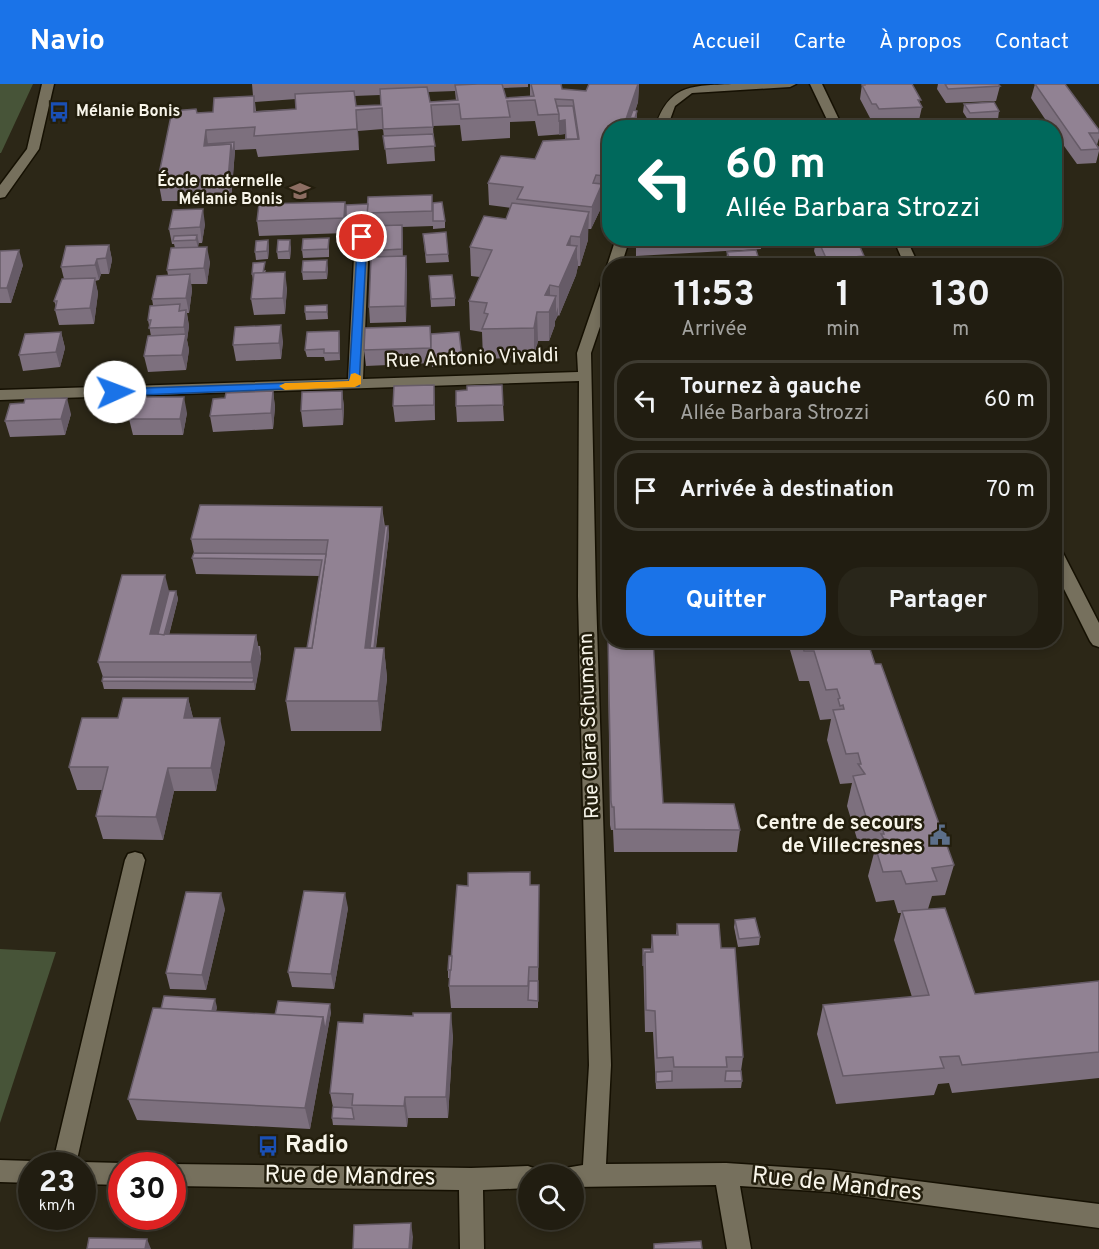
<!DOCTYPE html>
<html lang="fr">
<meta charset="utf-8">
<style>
body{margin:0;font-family:Overpass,sans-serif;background:#29261a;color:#f1f3f6;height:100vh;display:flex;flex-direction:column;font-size:22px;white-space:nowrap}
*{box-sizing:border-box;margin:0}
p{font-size:20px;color:#a2a29f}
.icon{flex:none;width:33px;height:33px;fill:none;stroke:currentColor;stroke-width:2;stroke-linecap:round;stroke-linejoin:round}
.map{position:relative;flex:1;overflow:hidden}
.panel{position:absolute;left:602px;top:174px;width:460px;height:390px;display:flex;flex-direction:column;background:#211d11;border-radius:24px;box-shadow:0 3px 9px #0003,0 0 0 2px #3e3b31}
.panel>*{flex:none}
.top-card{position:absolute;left:602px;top:36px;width:460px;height:126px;border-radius:24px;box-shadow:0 3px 9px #0003,0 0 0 2px #3e3b31;background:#00695c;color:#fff;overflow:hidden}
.controls{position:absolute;left:518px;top:1080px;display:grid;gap:12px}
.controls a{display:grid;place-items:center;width:66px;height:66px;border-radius:50%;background:#211d11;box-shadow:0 3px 9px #0003,0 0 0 2px #3e3b31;font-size:30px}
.speed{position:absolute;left:18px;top:1068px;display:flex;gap:12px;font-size:30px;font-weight:700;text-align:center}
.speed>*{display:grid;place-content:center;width:78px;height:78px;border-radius:50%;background:#211d11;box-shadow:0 3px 9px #0003,0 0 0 2px #3e3b31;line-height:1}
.speed small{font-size:15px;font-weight:400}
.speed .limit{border:9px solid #d22;background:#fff;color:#111}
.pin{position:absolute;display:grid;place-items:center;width:51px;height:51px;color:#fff;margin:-26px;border:3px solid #fff;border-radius:50%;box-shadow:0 2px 6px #0007}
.me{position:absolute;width:66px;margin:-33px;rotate:88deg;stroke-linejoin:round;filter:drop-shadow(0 0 4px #0008)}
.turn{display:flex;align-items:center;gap:21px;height:126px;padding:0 24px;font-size:27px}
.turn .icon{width:78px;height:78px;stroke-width:2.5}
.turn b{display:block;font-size:42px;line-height:51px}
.eta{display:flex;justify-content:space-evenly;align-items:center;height:102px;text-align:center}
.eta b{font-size:36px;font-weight:700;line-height:42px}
.action{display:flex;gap:12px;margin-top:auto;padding:12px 24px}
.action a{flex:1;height:69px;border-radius:24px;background:#1a73e8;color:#fff;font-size:24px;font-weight:700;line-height:69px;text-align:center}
.action a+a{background:#29261a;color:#f1f3f6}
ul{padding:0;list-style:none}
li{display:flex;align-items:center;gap:18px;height:81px;margin:0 12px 9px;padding:0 12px;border:3px solid #3e3b31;border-radius:24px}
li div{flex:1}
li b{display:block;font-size:22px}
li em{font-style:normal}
header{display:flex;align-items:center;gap:36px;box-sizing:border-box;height:84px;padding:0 30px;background:#1a73e8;color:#fff}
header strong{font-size:28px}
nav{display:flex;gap:33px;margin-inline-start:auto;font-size:21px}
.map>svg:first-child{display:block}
.green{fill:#475438}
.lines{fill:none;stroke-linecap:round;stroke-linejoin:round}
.minor-casing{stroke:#151002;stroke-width:3}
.minor{fill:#76705d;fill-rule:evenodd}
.wall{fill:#7d707e;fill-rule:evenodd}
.shaded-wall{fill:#665b67}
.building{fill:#918293;stroke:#665b67;stroke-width:1.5}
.route{fill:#1a73e8;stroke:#114b97;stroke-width:1.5}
.slow{fill:#f59e0b}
.labels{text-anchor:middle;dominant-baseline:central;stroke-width:5;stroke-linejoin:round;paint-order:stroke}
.far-poi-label{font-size:16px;font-weight:bold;fill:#f8f5ea;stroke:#231e0d;text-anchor:start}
.street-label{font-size:20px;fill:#f8f5ea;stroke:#231e0d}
.poi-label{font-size:20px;font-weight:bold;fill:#f8f5ea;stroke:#231e0d;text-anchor:end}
.near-poi-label{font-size:24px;font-weight:bold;fill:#f8f5ea;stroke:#231e0d;text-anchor:start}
.near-street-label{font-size:24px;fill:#f8f5ea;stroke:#231e0d}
</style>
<header>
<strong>Navio</strong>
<nav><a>Accueil</a><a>Carte</a><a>À propos</a><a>Contact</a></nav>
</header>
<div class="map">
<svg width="1099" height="1165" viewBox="0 0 1099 1165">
<rect width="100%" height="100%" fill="#2c2717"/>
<g class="green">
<path d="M0,0H33L1,69H0Z"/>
<path d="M0,865L56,868L0,1039Z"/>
</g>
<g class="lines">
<g class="minor-casing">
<g id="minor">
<path d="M42,0H54L39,65L5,113L0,114V101L27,65Z"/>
<path d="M732,0H796L790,3L692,9L675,22L667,44H655C669,0 691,2 732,0Z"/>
<path d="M810,0H822L843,44H831Z"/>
<path d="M362,149L369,153L363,295L578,288L577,269L602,196L609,192V216L591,269L596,512L611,981L606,1080L726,1079L830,1086L1099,1120V1144L830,1108L740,1102L751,1165H727L716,1101L573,1103V1090H562L565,1084L583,1081L589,981L578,512L579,297L0,316V306L348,295L355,153Z"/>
<path d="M616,154H630L621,182H609V185L607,182Z"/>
<path d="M893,154H906L919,182H905Z"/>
<path d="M1054,462L1060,463L1062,467L1099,539V563L1093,561L1090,557L1054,485Z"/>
<path d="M135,768L142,770L145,776L76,1080L82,1078L122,1079L129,1082H122V1101L82,1100V1082H52L125,776L128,770Z"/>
<path d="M0,1076L32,1077L41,1082H32V1099L0,1098Z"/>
<path d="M172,1080L471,1084L528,1082L536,1085L539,1090H528V1104L483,1106L484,1165H460L459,1106L172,1102V1082H168Z"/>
</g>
</g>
<use href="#minor" class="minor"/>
</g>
<g class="wall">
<path d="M252,0H528V3L503,4L506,14L530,12V0H561L562,5L586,7L589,0H639L638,18L635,27L637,34L634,42L609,44V101L604,113H603L602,117V122L591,145H588V156L580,182H578L577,186L576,191L559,232L558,231L555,237V241L549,257H538L534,273L483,275L482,248L470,246L469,217L480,193L471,192L470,163L506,135L511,124L489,121L488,99L535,75L565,55V50L538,52L535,37L510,38V54L462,57L460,41L433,42L435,77L387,80L383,45L358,47L359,66L258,73L256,65L235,66L231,117H162L158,95L197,29L213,28L253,12ZM455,7L456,17L430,18L428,8ZM380,11L381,21L356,22L354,12ZM296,15V25L256,27L255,18Z"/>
<path d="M862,0H912L922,23L919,36L927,41L885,44L886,39L877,40L874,34H870L860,15Z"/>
<path d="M938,0H998L1000,2L996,17L946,19L937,5Z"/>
<path d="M1035,0L1099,46V54L1097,61L1099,63V67L1096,79L1077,80L1054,48V44H1051L1031,14Z"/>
<path d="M964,20L999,27L998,35L968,36L963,28Z"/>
<path d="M433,119L445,137V144L433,145V142L402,143L403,172L407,187L406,238L370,239L369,223L371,182L369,167L370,144H369L368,138L347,139V137L346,149L259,152L257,137L346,126Z"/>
<path d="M205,140L202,159H198V163L210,178L207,200H191L192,206L189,229H187L189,242L187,256L189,266L186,286L148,288L144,272L151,252L148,236L153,221L152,215L168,191L167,186L175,164L174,160H172L169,145Z"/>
<path d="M423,150L448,170L449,178L426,179Z"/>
<path d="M329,154V173L303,174L302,166Z"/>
<path d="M636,154H866L860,155L859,159H858L864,172L862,182H820L814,167L815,162L769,164L768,160H761V165L636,172Z"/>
<path d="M268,156L269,164L268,175L256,176L255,168Z"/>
<path d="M109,161L112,176L109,190H101L99,196L95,197L98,209L94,240L59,241L55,226L56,222L54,217L64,195L61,183Z"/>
<path d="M291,163L290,175H278L277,168Z"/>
<path d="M0,167L23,181L11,219H0Z"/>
<path d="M727,168L761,182H721V180L726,179Z"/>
<path d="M328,184L327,195L303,196L302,188Z"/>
<path d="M266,186L265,189L287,204L285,230L254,231L251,215L253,196L252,190Z"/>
<path d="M429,192L455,214V222L431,223Z"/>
<path d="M327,221L328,235L306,236L305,228Z"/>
<path d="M61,248L65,264L60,283L23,287L19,271Z"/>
<path d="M431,250L462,273L463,281L432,283V279L366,282L364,266Z"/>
<path d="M340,255V276L325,277L324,273H307L305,266Z"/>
<path d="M283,257L281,275L236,277L233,261Z"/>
<path d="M605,297H609V340L604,313Z"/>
<path d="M467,306L503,321L504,337L457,338L456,322Z"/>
<path d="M273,307L275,323L273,345L213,348L210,332L225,314Z"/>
<path d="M342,307L344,323L343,341L303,343L301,327Z"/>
<path d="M435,317V336L395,338L393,322Z"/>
<path d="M24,319L71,330L65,351L10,353L5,337Z"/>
<path d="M187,329L183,351H133L129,335Z"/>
<path d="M609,352V428L606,412L601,378L602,370H603L601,361L602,353Z"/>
<path d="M382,423L385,443L388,442L389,451L376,564H384L387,594L381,647H291L286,617L307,564L320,492L196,490L192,474L194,469L191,455Z"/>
<path d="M605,450H609V467L606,468L604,458Z"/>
<path d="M605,482H609V499L607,500L605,490Z"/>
<path d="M169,507H176L178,515L169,551H256L258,562H260L261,570L255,606L104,605L102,597L103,593L98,578Z"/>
<path d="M606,534H609V556L663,719L740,746L737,768H614L613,746H611L610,741L608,576V553L606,542Z"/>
<path d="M789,556H869L868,560L875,580L954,781L945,811L932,812L928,825L975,910L1099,897V994L952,1009L949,999L938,1000L934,1011L836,1020L817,950L823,921L912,913L894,856L901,829H898L894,816L876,818L868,792L874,769L873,767L861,768L847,722L852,699L840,700L827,656L831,635L820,636L809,597H799L788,559Z"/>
<path d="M188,614L193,634L225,658L216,707H174L163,756L103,755L96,732L102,706H77L69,683L118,634Z"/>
<path d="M530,801H539L538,924H451L449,902L450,894H448V886Z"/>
<path d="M348,824L334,905L292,903L288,888Z"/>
<path d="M225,825L206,906L170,905L166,889Z"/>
<path d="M735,836L760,853L759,861L738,863L734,843Z"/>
<path d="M677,840L721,864L743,973L741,987L742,997L741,1004L656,1005L653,948H645L643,865H651L652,851H676Z"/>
<path d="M217,923L216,927L275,931L331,928L310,1045L137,1036L128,1015Z"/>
<path d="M453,951L448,1034H408L407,1043L333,1041L332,1034L333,1023L330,1009Z"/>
</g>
<g class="shaded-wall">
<path d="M638,0H639L638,18L633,34H630L629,44H623Z"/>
<path d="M356,26L358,47L359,66L357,45Z"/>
<path d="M637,27V34L634,42L635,34Z"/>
<path d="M565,36V50L559,51V37Z"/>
<path d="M206,46L209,67L204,62Z"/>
<path d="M234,58L235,66L231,117L228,96L231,60Z"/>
<path d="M609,81V101L604,113L605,92Z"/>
<path d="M602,100V110L604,106L602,122L591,145L592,123Z"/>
<path d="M345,118L347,132L346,149L344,134Z"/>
<path d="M203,125L205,140L202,159L200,143Z"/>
<path d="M589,128L588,156L580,182V153Z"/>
<path d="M402,141L403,156V181L402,165Z"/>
<path d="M197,151L199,159L198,164L196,156Z"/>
<path d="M571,152L570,177L577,162V178L578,174V182L576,191L559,232V203L567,161Z"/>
<path d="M268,156L269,164L268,175L267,167Z"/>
<path d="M290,156L291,163L290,175L289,167Z"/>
<path d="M109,161L112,176L109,190L106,174Z"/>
<path d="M207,163L210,178L207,200L204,184Z"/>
<path d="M19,166L23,181L11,219L7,204Z"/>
<path d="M406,172L407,187L406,238L405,222Z"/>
<path d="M97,175L101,190L99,196L95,181Z"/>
<path d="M327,176L328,184L327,195L326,188Z"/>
<path d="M285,188L287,204L285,230L283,214Z"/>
<path d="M190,190L192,206L189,229L186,214Z"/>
<path d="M95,194L98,209L94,240L90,224Z"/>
<path d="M550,201V226L556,212V229L558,223V231L555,237V241L549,257V228L545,211Z"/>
<path d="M186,226L189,242L187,256L189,266L186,286L182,271L185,253L184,243Z"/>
<path d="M537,228L538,257L534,273V244Z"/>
<path d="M281,241L283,257L281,275L279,259Z"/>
<path d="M339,247L340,255V276L339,269Z"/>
<path d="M61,248L65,264L60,283L56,268Z"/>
<path d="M434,301L435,317V336L434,321Z"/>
<path d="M273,307L275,323L273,345L271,329Z"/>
<path d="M342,307L344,323L343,341L342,325Z"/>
<path d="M184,313L187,329L183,351L180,335Z"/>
<path d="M67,314L71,330L65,351L61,335Z"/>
<path d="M382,423L385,453L369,586L365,564Z"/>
<path d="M388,442L389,451L372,594L371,586Z"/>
<path d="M165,491L171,515L158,566L150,550Z"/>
<path d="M176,507L178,515L165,566L162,561Z"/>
<path d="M256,551L261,575L255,606L251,578Z"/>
<path d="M384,564L387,594L381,647L378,617Z"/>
<path d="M188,614L194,638L184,634Z"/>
<path d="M220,634L225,658L216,707L211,684Z"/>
<path d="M168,684L174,707L163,756L156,733Z"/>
<path d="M221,809L225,825L206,906L202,891Z"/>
<path d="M345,809L348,824L334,905L331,890Z"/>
<path d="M215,915L217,923L211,949L208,941Z"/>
<path d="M330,920L331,928L310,1045L305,1024L323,933Z"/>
<path d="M451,929L453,951L448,1034L446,1013Z"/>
<path d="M405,1013L408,1034L407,1043L404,1022Z"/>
<path d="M411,1139L413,1153L412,1165H409Z"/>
<path d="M147,1155L151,1165H145Z"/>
</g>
<g class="building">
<path d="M478,0H502L506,14L534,12L531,0H561L562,5L586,7L589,0H638L623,44H609V81L605,92L596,91L593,99L602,100L592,123L517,115L523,103L488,99L501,72L535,75L543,57L579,55L573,16L555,15L559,30L538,31L535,16L507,17L510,33L461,35L459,20L431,21L433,43L383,45L382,24L356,26L357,45L254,52L255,43L206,46L204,62L231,60L228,96L158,95L172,27L196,25L197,29L213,28L214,14L254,12V28L296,25L295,10L354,7L356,22L381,21L380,5L427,3L430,18L458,16L455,1Z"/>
<path d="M865,0H912L921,16H918L922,23L879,25L876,20H872L862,1H865Z"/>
<path d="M945,0H998L1000,2L948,5Z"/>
<path d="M1035,0H1065L1099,46V49H1089L1099,65L1081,66Z"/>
<path d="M994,18L999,27L970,29L964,20Z"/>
<path d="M557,22H573L578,55H566L565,36L559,37V30Z"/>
<path d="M633,26L637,27L635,34H630Z"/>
<path d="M924,35L927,41H931L933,44H885L889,43L886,37Z"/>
<path d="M433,50L435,62L385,65L383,52Z"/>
<path d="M234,58L233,74L231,60L208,61V60Z"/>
<path d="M432,111V127L367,129L368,113Z"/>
<path d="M345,118L344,134L257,137L259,120Z"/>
<path d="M442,118L445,137H433V119Z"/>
<path d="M512,119L589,128L580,153L571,152L567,161L577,162L559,203L550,201L545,211L556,212L549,228H537L534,244L482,245L488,230L484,229L487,219L469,217L492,166L470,163L484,132L506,135Z"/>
<path d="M368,120L367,131L346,132V121Z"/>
<path d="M203,125L200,143L169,145L173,126Z"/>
<path d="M402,141V165L369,167L370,142Z"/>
<path d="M446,148L448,170L426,171L423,150Z"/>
<path d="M197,151L196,156L173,157L174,152Z"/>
<path d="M329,154L328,165L302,166L303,155Z"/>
<path d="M817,154H856L864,172L855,173L859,182H834L831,174H826Z"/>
<path d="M268,156L267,167L255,168L256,157Z"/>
<path d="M278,156H290L289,167L277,168Z"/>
<path d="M109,161L106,174L97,175L95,181L61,183L66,162Z"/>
<path d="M207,163L204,184L167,186L171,164Z"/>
<path d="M19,166L7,204H0V167Z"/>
<path d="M756,166L761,182H721V180L731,179L727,168Z"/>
<path d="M406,172L405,222L369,223L371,173Z"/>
<path d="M327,176L326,188H302L303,177Z"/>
<path d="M265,178L263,189L252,190L253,179Z"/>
<path d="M285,188L283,214L251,215L254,189Z"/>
<path d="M190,190L186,214L152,215L157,192Z"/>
<path d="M452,191L455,214L431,215L429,192Z"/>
<path d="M95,194L90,224L55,226L57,217H54L62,195Z"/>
<path d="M180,220L179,227L186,226L184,243L149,244L151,236H148L150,222Z"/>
<path d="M327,221V228H305V222Z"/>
<path d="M281,241L279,259L233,261L235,243Z"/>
<path d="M430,242L431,264L364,266L365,244Z"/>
<path d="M339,247V269H324V265L305,266L307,248Z"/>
<path d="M61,248L56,268L19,271L25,250Z"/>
<path d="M459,248L462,273L431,275V250Z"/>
<path d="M186,250L182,271L144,272L148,252Z"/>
<path d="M605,297H609V322Z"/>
<path d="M434,301V321L393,322L394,302Z"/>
<path d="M502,301L503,321L456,322V307L467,306V302Z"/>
<path d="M273,307L271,329L210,332L213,315L225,314L226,309Z"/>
<path d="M342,307V325L301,327L302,308Z"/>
<path d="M134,313H184L180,335H129Z"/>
<path d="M67,314L61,335L5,337L10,320L24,319L25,315Z"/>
<path d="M609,352V396H606V404L602,370H605L602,353Z"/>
<path d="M606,396H609V409Z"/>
<path d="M200,421L382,423L365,564H384L378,617H286L295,564H312L328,456L191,455Z"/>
<path d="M385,442H388L374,564H370Z"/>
<path d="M605,450H609V459L607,460Z"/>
<path d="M194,469L326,470L312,564H307L322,476L192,474Z"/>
<path d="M605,482H609V491L607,492Z"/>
<path d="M122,491H165L150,550L256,551L251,578H98Z"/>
<path d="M169,507H176L164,551L158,550Z"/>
<path d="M606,534H609V545H608Z"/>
<path d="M608,553L609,556H653L663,719L734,720L740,746L615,745L614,723H612L611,718Z"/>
<path d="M801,556H867L875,580H881L954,781L932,784L937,797L906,800L901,787L883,788L875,762H888L881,750H884L880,737L868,739L853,692L865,690L858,680H861L858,669L846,670L833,626L844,625L843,621L840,622L838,615L840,614L837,605L826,606L814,567H804Z"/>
<path d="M103,593L254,594L253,598L102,597Z"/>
<path d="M123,614H188L184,634H220L211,684H168L156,733L96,732L108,683H69L82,634H118Z"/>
<path d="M530,788V801H539L538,883H529L528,902H449L457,801L468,802V789Z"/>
<path d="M304,807L345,809L331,890L288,888Z"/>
<path d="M186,808L221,809L202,891L166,889Z"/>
<path d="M945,824L975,910L1099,897V968L962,981L959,972L940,973L944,984L843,992L823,921L929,911L902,827Z"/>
<path d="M755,834L760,853L739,855L735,836Z"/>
<path d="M677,840H719L721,864H735L743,973H726L727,983H674L673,973L657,974L655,927L646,926L645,868H653L652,851H678Z"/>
<path d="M643,865H651V868H645L643,882Z"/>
<path d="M449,872H452L451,886H448Z"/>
<path d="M529,897H538V917L528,916Z"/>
<path d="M164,912L215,915L212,927L161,925Z"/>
<path d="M278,917L330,920L325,947L323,933L275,931Z"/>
<path d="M153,924L323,933L305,1024L128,1015Z"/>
<path d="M413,929H451L446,1013H405L404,1022L352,1021L353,1010L330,1009L338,938L363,939L364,930L413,932Z"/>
<path d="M672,987V997L656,998V988Z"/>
<path d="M726,987H741L742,997H725Z"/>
<path d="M333,1023L352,1024L354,1035L332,1034Z"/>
<path d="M411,1139L409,1165H353L354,1141Z"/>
<path d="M89,1154L147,1155L145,1165H87Z"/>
<path d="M701,1157L702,1165H654V1160Z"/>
</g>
<path class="route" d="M358,150L367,153L359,302L115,312L109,308L115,305L349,297Z"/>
<path class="slow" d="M355,289L361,292V300L355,303L285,306L279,302L285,299L349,297L351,290Z"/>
<defs>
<g id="bus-bare" transform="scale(1.62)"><path d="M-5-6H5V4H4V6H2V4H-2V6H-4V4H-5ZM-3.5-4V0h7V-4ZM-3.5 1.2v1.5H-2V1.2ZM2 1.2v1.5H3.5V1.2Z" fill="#1a4fb4" stroke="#231e0d" stroke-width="2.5" paint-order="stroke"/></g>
<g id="school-bare" transform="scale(1.62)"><path d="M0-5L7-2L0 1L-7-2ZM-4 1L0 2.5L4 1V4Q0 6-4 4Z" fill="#8d6e63" stroke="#231e0d" stroke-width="2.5" paint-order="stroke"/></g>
<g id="civic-bare" transform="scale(1.62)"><path d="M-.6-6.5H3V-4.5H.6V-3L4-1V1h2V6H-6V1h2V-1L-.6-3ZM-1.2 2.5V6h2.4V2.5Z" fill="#5c6f8a" stroke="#231e0d" stroke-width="2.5" paint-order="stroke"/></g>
</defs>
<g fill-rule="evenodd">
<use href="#bus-bare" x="59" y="28"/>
<use href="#school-bare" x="300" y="107"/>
<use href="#civic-bare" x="940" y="751"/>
<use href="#bus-bare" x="268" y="1062"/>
</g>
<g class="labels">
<g class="far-poi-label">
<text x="76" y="28">Mélanie Bonis</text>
<text x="283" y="98" text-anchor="end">École maternelle<tspan x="283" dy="18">Mélanie Bonis</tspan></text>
</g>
<g class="street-label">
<text transform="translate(472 275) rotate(-2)">Rue Antonio Vivaldi</text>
<text transform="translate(590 642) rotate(-92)">Rue Clara Schumann</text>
</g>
<g class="poi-label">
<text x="923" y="740">Centre de secours<tspan x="923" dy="23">de Villecresnes</tspan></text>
</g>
<g class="near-poi-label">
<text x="285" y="1062">Radio</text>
</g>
<g class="near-street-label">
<text transform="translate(350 1093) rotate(1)">Rue de Mandres</text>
<text transform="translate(837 1101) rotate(6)">Rue de Mandres</text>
</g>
</g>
</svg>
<div class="controls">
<a><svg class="icon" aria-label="search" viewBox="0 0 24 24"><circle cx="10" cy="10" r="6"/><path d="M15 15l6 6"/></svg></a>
</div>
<div class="speed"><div>23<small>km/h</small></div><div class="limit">30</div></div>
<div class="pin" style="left:362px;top:153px;background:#d93025"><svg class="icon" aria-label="arrive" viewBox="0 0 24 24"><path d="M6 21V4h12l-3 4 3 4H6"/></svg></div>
<svg class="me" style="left:115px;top:308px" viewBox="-20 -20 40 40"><circle r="19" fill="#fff"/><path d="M0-13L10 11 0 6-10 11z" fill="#1a73e8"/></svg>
<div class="top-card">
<div class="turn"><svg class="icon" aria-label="left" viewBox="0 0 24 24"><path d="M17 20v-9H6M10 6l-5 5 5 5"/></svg><div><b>60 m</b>Allée Barbara Strozzi</div></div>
</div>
<section class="panel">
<div class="eta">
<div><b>11:53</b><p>Arrivée</p></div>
<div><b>1</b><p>min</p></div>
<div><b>130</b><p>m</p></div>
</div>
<ul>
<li><svg class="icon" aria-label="left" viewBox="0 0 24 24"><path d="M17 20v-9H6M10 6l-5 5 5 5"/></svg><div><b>Tournez à gauche</b><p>Allée Barbara Strozzi</p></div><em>60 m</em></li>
<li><svg class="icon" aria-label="arrive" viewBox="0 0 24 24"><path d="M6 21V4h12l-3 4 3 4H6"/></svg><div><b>Arrivée à destination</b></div><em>70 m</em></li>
</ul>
<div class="action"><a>Quitter</a><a>Partager</a></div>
</section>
</div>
